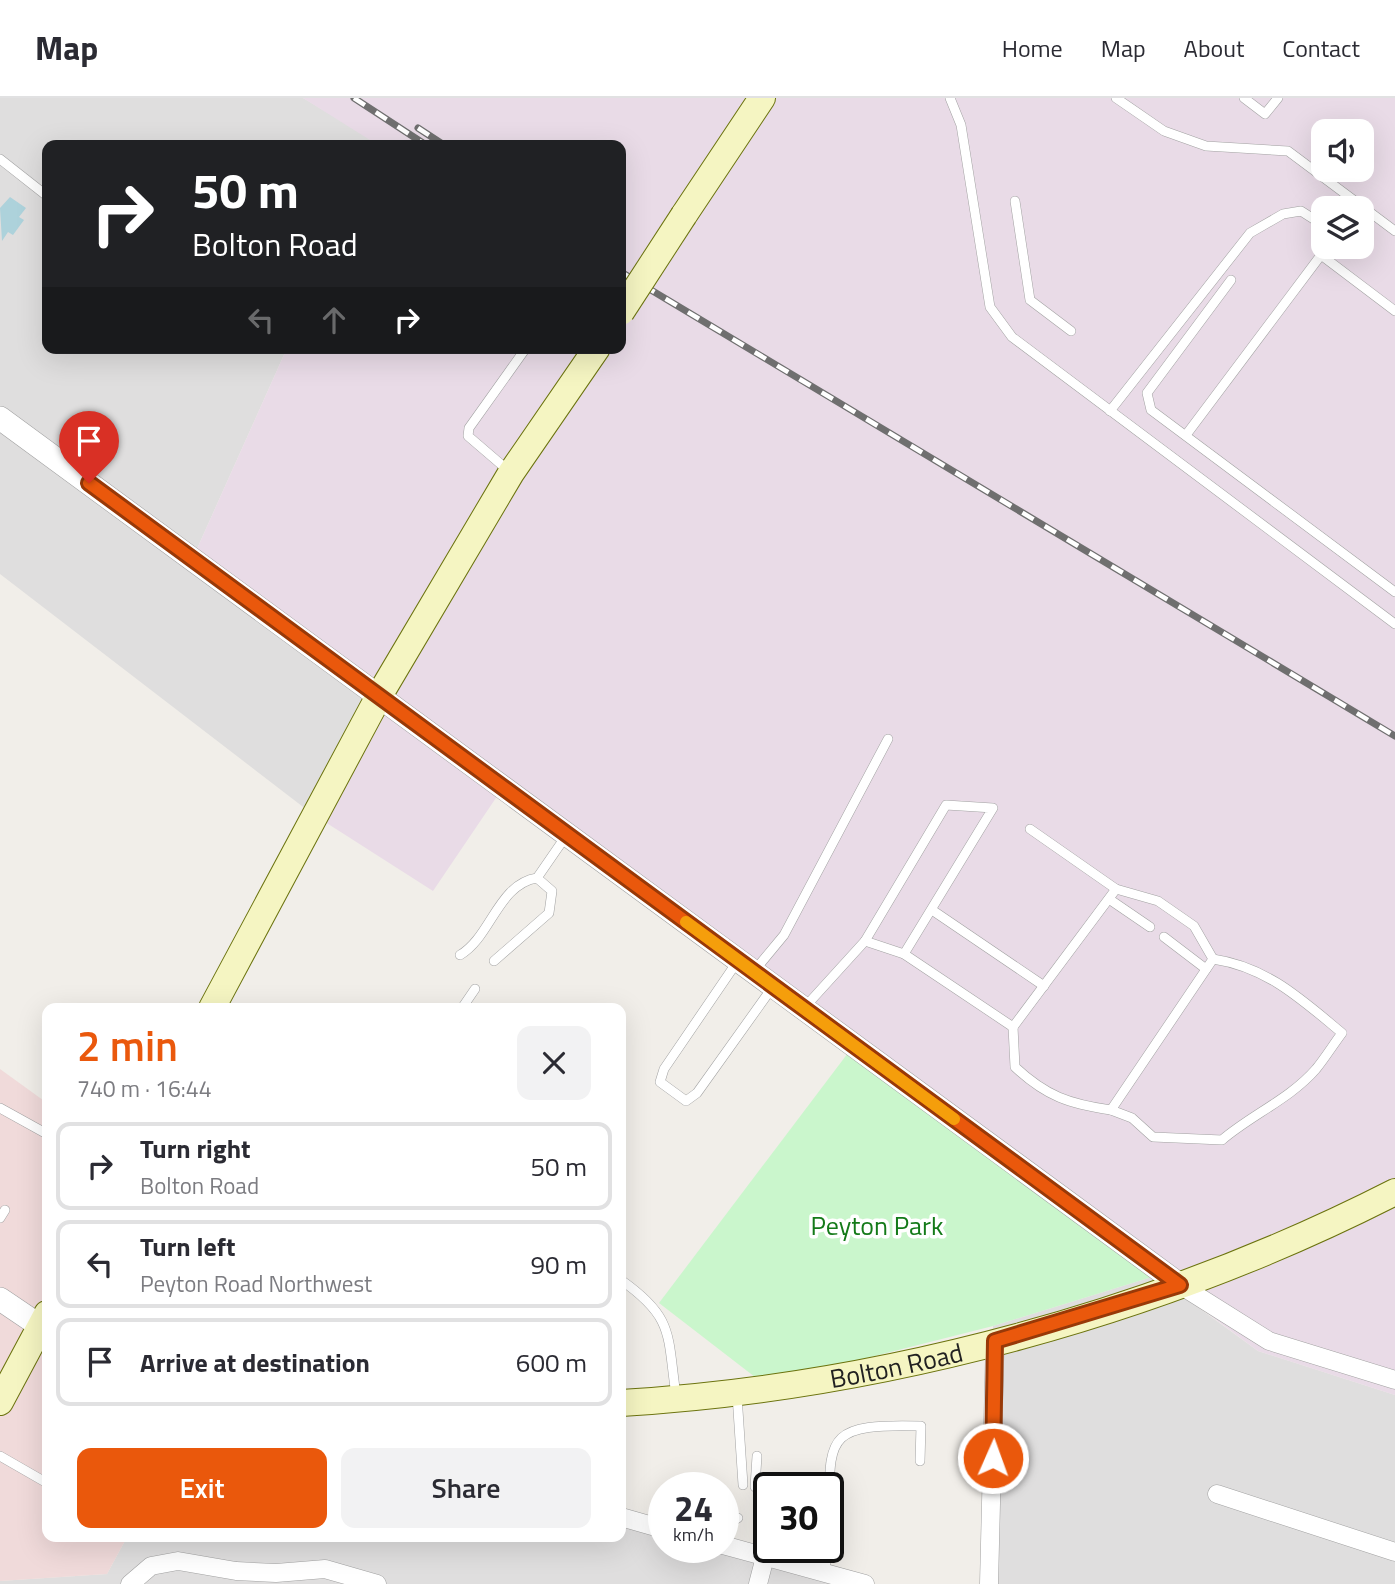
<!DOCTYPE html>
<meta charset="utf-8">
<style>
body{margin:0;font-family:"Titillium Web",sans-serif;background:#f2f2f3;color:#2b2b33;height:100vh;display:flex;flex-direction:column;font-size:26px;white-space:nowrap}
*{box-sizing:border-box;margin:0}
p{font-size:23px;color:#7c7c81}
.icon{flex:none;width:38px;height:38px;fill:none;stroke:currentColor;stroke-width:2;stroke-linecap:round;stroke-linejoin:round}
.map{position:relative;flex:1;overflow:hidden}
.details{position:absolute;left:42px;top:905px;width:584px;height:539px;display:flex;flex-direction:column;background:#fff;border-radius:14px;box-shadow:0 7px 28px #0002}
.details>*{flex:none}
.hud{position:absolute;left:42px;top:42px;width:584px;height:214px;border-radius:14px;box-shadow:0 7px 28px #0002;background:#202124;color:#fff;overflow:hidden}
.tools{position:absolute;left:1311px;top:21px;display:grid;gap:14px}
.tools a{display:grid;place-items:center;width:63px;height:63px;border-radius:14px;background:#fff;box-shadow:0 7px 28px #0002;font-size:35px}
.speed{position:absolute;left:648px;top:1374px;display:flex;gap:14px;font-size:35px;font-weight:700;text-align:center}
.speed>*{display:grid;place-content:center;width:91px;height:91px;border-radius:50%;background:#fff;box-shadow:0 7px 28px #0002;line-height:1}
.speed small{font-size:18px;font-weight:400}
.speed .limit{border:4px solid #111;border-radius:10px;background:#fff;color:#111}
.pin{position:absolute;display:grid;place-items:center;width:60px;height:60px;color:#fff;margin:-72px -30px;border-radius:50% 50% 50% 0;rotate:-45deg;box-shadow:0 0 7px #0007}
.pin .icon{rotate:45deg}
.me{position:absolute;width:77px;margin:-38px;rotate:2deg;stroke-linejoin:round;filter:drop-shadow(0 0 5px #0008)}
.turn{display:flex;align-items:center;gap:24px;height:147px;padding:0 35px;font-size:32px}
.turn .icon{width:91px;height:91px;stroke-width:2.5}
.turn b{display:block;font-size:49px;line-height:60px}
.lanes{display:flex;align-items:center;height:66px;padding:0 35px;background:#0003;justify-content:center;gap:35px;direction:ltr}
.lanes .off{opacity:.35}
.round{display:grid;place-items:center;flex:none;width:74px;height:74px;border-radius:14px;background:#f2f2f3}
.summary{display:flex;align-items:center;justify-content:space-between;height:119px;padding:0 35px}
h1{font-size:42px;font-weight:600;line-height:52px;color:#ea580c}
.button{display:flex;gap:14px;margin-top:auto;padding:14px 35px}
.button a{flex:1;height:80px;border-radius:14px;background:#ea580c;color:#fff;font-size:28px;font-weight:600;line-height:80px;text-align:center}
.button a+a{background:#f2f2f3;color:#2b2b33}
ul{padding:0;list-style:none}
li{display:flex;align-items:center;gap:21px;height:88px;margin:0 14px 10px;padding:0 21px;border:4px solid #e1e1e2;border-radius:14px}
li div{flex:1}
li b{display:block;font-size:26px}
li em{font-style:normal}
header{display:flex;align-items:center;gap:42px;box-sizing:border-box;height:98px;padding:0 35px;background:#fff;border-bottom:2px solid #e1e1e2}
header strong{font-size:33px}
nav{display:flex;gap:38px;margin-inline-start:auto;font-size:24px}
.map>svg:first-child{display:block}
.residential{fill:#dfdede}
.commercial{fill:#f0dada}
.industrial{fill:#e9dbe7;fill-rule:evenodd}
.park{fill:#caf6cc}
.water{fill:#add2db}
.lines{fill:none;stroke-linecap:round;stroke-linejoin:round}
.service-casing{stroke:#a2a2a2;stroke-width:10}
.minor-casing{stroke:#a2a2a2;stroke-width:19}
.tertiary-casing{stroke:#a2a2a2;stroke-width:24}
.secondary-casing{stroke:#6b730e;stroke-width:28}
.service{stroke:#fff;stroke-width:9}
.minor{stroke:#fff;stroke-width:18}
.tertiary{stroke:#fff;stroke-width:23}
.secondary{stroke:#f5f5c2;stroke-width:26}
.rail-casing{stroke:#6f6f6f;stroke-width:7}
.rail{stroke:#fff;stroke-width:4.5;stroke-dasharray:13;stroke-linecap:butt}
.secondary-bridge-casing{stroke:#6b730e;stroke-width:28;stroke-linecap:butt}
.secondary-bridge{stroke:#f5f5c2;stroke-width:26}
.route-casing{stroke:#983908;stroke-width:18}
.route{stroke:#ea580c;stroke-width:12}
.slow{stroke:#f59e0b;stroke-width:12}
.labels{text-anchor:middle;dominant-baseline:central;stroke-width:7;stroke-linejoin:round;paint-order:stroke}
.park-label{font-size:26px;fill:#147a19;stroke:#fff}
.street-label{font-size:26px;fill:#212121;stroke:#fff}
</style>
<header>
<strong>Map</strong>
<nav><a>Home</a><a>Map</a><a>About</a><a>Contact</a></nav>
</header>
<div class="map">
<svg width="1395" height="1486" viewBox="0 0 1395 1486">
<rect width="100%" height="100%" fill="#f1eee9"/>
<g class="residential">
<path d="M0,0H303L379,45L47,47V250H287L192,462L370,591L311,715L0,476Z"/>
<path d="M1155,1178L1258,1253L1395,1297V1486H985L993,1228Z"/>
<path d="M621,1414L663,1427V1449H723L863,1486H0V1483L107,1476L127,1439L621,1438Z"/>
</g>
<path class="commercial" d="M0,971L47,1005V1438L127,1439L107,1476L0,1483Z"/>
<path class="industrial" d="M303,0H1395V1297L1258,1253L502,691L433,793L311,715L369,591L192,462L287,250H621V47H378ZM1323,33H1362V72H1323ZM1323,110H1362V149H1323Z"/>
<path class="park" d="M851,951L1155,1178L993,1228L764,1286L659,1205Z"/>
<path class="water" d="M10,99L26,110L19,119L24,122L13,137L8,134L2,143L0,110Z"/>
<g class="lines">
<g class="service-casing">
<g id="service">
<path d="M950,0L961,27L990,209L1012,239L1395,526"/>
<path d="M1116,0L1164,33L1206,48L1288,53L1395,133"/>
<path d="M1244,0L1265,16L1278,0"/>
<path d="M0,61L47,98"/>
<path d="M1015,103L1030,202L1071,233"/>
<path d="M1321,157L1395,213"/>
<path d="M1231,182L1147,295L1151,312L1395,494"/>
<path d="M1110,313L1250,135L1283,116L1301,113L1323,127"/>
<path d="M1186,337L1327,149"/>
<path d="M510,374L468,338L469,330L526,250"/>
<path d="M537,780L566,738"/>
<path d="M1109,801L1150,829"/>
<path d="M932,812L1044,888"/>
<path d="M1164,839L1206,871"/>
<path d="M865,843L946,707L993,710L904,856"/>
<path d="M460,857C491,839 498,786 537,780L552,793L549,815L494,863"/>
<path d="M737,864L664,971L660,984L686,1003L697,995L772,890"/>
<path d="M755,872L784,837L888,641"/>
<path d="M805,909L865,843L904,856L1013,929L1116,791"/>
<path d="M462,910L475,891"/>
<path d="M1013,929L1015,969C1046,998 1069,1006 1111,1012L1213,861L1194,828L1158,803L1116,791L1030,731"/>
<path d="M0,1010L47,1036"/>
<path d="M1111,1012L1132,1020L1153,1039L1222,1042C1251,1017 1290,1001 1316,971C1325,960 1333,947 1342,935C1301,901 1267,869 1213,861"/>
<path d="M0,1120L5,1112"/>
<path d="M621,1182C675,1220 667,1237 676,1297"/>
<path d="M737,1297L743,1387"/>
<path d="M0,1358L47,1385"/>
<path d="M755,1389L757,1358"/>
<path d="M828,1434C832,1342 817,1325 921,1328L920,1363"/>
<path d="M723,1436L728,1426L738,1420"/>
<path d="M825,1475L827,1449"/>
</g>
</g>
<g class="minor-casing">
<g id="minor">
<path d="M1180,1187L1269,1243L1395,1282"/>
<path d="M1217,1396L1395,1454"/>
<path d="M621,1419L663,1431"/>
<path d="M723,1447L865,1486"/>
<path d="M130,1486L151,1468L178,1463L236,1473L276,1475L325,1471L377,1486"/>
<path d="M758,1486L765,1459"/>
<path d="M989,1486L995,1243"/>
</g>
</g>
<g class="tertiary-casing">
<g id="tertiary">
<path d="M0,320L1180,1187"/>
<path d="M0,1201L40,1228"/>
</g>
</g>
<g class="secondary-casing">
<g id="secondary">
<path d="M684,117L762,0"/>
<path d="M212,910L379,598L511,375L597,250"/>
<path d="M0,1304L47,1216"/>
<path id="s1" d="M621,1305C885,1289 1160,1214 1395,1094"/>
</g>
</g>
<use href="#service" class="service"/>
<use href="#minor" class="minor"/>
<use href="#tertiary" class="tertiary"/>
<use href="#secondary" class="secondary"/>
<g class="rail-casing">
<g id="rail">
<path d="M354,0L426,47"/>
<path d="M418,30L444,47"/>
<path d="M621,174L1395,638"/>
</g>
</g>
<use href="#rail" class="rail"/>
<g class="secondary-bridge-casing">
<path id="secondary-bridge" d="M621,214L684,117"/>
</g>
<use href="#secondary-bridge" class="secondary-bridge"/>
</g>
<g class="lines">
<g class="route-casing">
<path id="route" d="M89,385L1180,1187L995,1243L993,1360"/>
</g>
<use href="#route" class="route"/>
<path class="slow" d="M686,824L954,1021"/>
</g>
<g class="labels">
<g class="park-label">
<text x="877" y="1127">Peyton Park</text>
</g>
<g class="street-label">
<text stroke="none"><textPath href="#s1" startOffset="278">Bolton Road</textPath></text>
</g>
</g>
</svg>
<div class="tools">
<a><svg class="icon" aria-label="sound" viewBox="0 0 24 24"><path d="M4 9h4l5-4v14l-5-4H4zM17 9q2 3 0 6"/></svg></a>
<a><svg class="icon" aria-label="layers" viewBox="0 0 24 24"><path d="M12 4l9 5-9 5-9-5zM3 14l9 5 9-5"/></svg></a>
</div>
<div class="speed"><div>24<small>km/h</small></div><div class="limit">30</div></div>
<div class="pin" style="left:89px;top:385px;background:#d93025"><svg class="icon" aria-label="arrive" viewBox="0 0 24 24"><path d="M6 21V4h12l-3 4 3 4H6"/></svg></div>
<svg class="me" style="left:993px;top:1360px" viewBox="-20 -20 40 40"><circle r="17" fill="#ea580c" stroke="#fff" stroke-width="3"/><path d="M0-11L8 9 0 5-8 9z" fill="#fff"/></svg>
<div class="hud">
<div class="turn"><svg class="icon" aria-label="right" viewBox="0 0 24 24"><path d="M7 20v-9h11M14 6l5 5-5 5"/></svg><div><b>50 m</b>Bolton Road</div></div>
<div class="lanes"><svg class="icon off" aria-label="left" viewBox="0 0 24 24"><path d="M17 20v-9H6M10 6l-5 5 5 5"/></svg><svg class="icon off" aria-label="ahead" viewBox="0 0 24 24"><path d="M12 20V5M6 11l6-6 6 6"/></svg><svg class="icon" aria-label="right" viewBox="0 0 24 24"><path d="M7 20v-9h11M14 6l5 5-5 5"/></svg></div>
</div>
<section class="details">
<div class="summary"><div><h1>2 min</h1><p>740 m · 16:44</p></div><a class="round"><svg class="icon" aria-label="close" viewBox="0 0 24 24"><path d="M6 6l12 12M18 6L6 18"/></svg></a></div>
<ul>
<li><svg class="icon" aria-label="right" viewBox="0 0 24 24"><path d="M7 20v-9h11M14 6l5 5-5 5"/></svg><div><b>Turn right</b><p>Bolton Road</p></div><em>50 m</em></li>
<li><svg class="icon" aria-label="left" viewBox="0 0 24 24"><path d="M17 20v-9H6M10 6l-5 5 5 5"/></svg><div><b>Turn left</b><p>Peyton Road Northwest</p></div><em>90 m</em></li>
<li><svg class="icon" aria-label="arrive" viewBox="0 0 24 24"><path d="M6 21V4h12l-3 4 3 4H6"/></svg><div><b>Arrive at destination</b></div><em>600 m</em></li>
</ul>
<div class="button"><a>Exit</a><a>Share</a></div>
</section>
</div>
